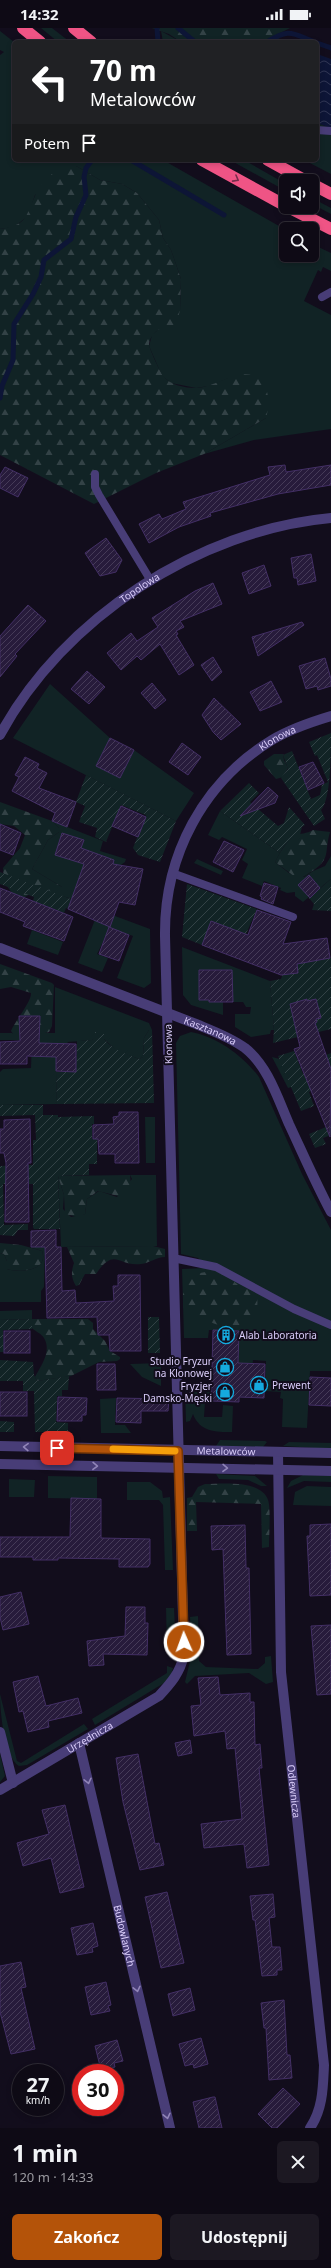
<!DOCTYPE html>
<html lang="pl">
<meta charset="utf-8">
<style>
body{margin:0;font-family:"Noto Sans",sans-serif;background:#1c1822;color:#f1f3f6;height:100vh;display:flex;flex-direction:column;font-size:15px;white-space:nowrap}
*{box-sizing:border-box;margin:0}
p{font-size:13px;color:#9b9aa0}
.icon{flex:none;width:22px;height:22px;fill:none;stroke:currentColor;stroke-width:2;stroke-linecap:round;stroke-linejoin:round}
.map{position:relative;height:2100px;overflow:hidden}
.sheet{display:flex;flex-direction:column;background:#0e0a15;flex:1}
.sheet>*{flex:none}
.hud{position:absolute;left:12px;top:12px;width:307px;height:122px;border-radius:6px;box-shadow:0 2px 6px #0003,0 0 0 1px #2e2b34;background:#202124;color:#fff;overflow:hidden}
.controls{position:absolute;left:279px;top:146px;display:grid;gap:8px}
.controls a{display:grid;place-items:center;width:40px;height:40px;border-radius:6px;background:#0e0a15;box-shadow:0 2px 6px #0003,0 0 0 1px #2e2b34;font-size:20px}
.speed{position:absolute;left:12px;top:2036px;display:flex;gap:8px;font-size:20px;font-weight:700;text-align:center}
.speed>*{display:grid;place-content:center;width:52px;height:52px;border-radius:50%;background:#0e0a15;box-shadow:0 2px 6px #0003,0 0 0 1px #2e2b34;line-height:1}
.speed small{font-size:10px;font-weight:400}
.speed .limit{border:6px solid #d22;background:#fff;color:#111}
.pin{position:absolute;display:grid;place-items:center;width:34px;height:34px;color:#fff;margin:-17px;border-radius:8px;box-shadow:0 2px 6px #0006}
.me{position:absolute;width:44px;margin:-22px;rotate:358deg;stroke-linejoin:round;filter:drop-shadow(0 0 3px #0008)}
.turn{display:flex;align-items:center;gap:14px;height:84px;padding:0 12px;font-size:18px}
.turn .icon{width:52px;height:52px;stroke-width:2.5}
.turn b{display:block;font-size:28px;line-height:34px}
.then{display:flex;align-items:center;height:38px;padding:0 12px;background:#0003;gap:8px;font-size:15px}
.round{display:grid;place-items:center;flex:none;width:42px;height:42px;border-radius:6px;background:#1c1822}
.summary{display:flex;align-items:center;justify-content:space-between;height:68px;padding:0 12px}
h1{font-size:24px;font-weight:700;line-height:30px}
.cta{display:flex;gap:8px;margin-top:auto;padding:8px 12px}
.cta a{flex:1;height:46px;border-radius:6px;background:#b45309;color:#fff;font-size:16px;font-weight:700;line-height:46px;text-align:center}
.cta a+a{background:#1c1822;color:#f1f3f6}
.status{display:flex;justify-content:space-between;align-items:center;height:28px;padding:0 20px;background:#0e0a15;direction:ltr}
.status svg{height:11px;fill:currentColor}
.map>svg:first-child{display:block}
.grass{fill:#112325}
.forest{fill:url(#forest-firs)}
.garden{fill:url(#garden-furrows)}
.water{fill:url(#water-waves)}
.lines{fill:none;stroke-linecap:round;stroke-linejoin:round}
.stream{stroke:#0d1536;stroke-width:5}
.building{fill:url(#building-hatch);stroke:#432f65}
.service{stroke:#483d77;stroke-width:8}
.minor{stroke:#483d77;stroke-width:10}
.tertiary{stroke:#483d77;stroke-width:10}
.motorway{stroke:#ef5485;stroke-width:12}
.oneway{stroke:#752d4b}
.oneway2{stroke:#9185b8}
.route-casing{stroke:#753606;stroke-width:10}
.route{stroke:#b45309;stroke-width:7}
.slow{stroke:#f59e0b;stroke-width:7}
.labels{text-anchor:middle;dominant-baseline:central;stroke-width:4;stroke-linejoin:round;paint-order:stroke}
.street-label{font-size:10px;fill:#dacdfa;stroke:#120d1c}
.poi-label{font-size:10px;fill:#dacdfa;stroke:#120d1c;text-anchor:start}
</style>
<div class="status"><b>14:32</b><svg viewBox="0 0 49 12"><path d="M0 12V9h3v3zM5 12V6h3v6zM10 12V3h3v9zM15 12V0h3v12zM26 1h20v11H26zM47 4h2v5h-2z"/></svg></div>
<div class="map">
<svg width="331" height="2100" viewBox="0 0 331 2100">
<defs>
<pattern id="forest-firs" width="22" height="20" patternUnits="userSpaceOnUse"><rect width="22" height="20" fill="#112325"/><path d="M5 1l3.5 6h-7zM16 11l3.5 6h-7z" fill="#334246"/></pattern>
<pattern id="garden-furrows" width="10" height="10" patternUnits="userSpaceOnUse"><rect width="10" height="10" fill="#112325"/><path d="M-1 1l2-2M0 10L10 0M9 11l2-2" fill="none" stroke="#334246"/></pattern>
<pattern id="water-waves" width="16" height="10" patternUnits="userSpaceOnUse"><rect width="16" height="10" fill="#0d1536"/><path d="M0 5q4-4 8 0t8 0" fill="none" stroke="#303654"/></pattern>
<pattern id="building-hatch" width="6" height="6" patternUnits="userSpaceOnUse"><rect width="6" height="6" fill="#271b3b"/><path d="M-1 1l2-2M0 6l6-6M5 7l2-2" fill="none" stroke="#463b58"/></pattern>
</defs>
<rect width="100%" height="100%" fill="#120d1c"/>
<g class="grass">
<path d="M41,0H52L70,14H58Z"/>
<path d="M0,3L14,14V132H163L286,202V227H312V216L331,225V243L323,239L321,244L318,242L304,273L331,287V401L254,412L204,426L266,390L229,350L209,358L196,360L171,355L162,348L149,318L152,307L180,282L181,251L171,222L163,210L159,192L137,165L122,156L100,152L76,138L35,167L28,188L14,199L0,201V27L4,24L0,22Z"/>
<path d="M161,3L181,14H163Z"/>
<path d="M273,7L285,14H262Z"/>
<path d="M317,95L331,100V146L304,132H317Z"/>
<path d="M230,132H244L286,156V163Z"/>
<path d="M312,170L331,180V186L312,176Z"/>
<path d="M50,656L110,710L126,738L134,722L194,765L176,793L13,710Z"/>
<path d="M220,783L280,825L275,834L289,845L304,849L313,843L325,838L331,828V851L303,874L295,868V864L287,865L280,862L281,860L264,853L262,858L242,850L248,836L242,832L247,821L222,809L219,812L208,807Z"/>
<path d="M52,793L103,813L100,823L126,831L125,834L72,871L62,868V859L32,841L48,812L59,804V800Z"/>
<path d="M197,831L223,843L221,847L194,835Z"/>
<path d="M98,884L107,885L150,901L151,955L144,960L117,950L133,908L110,900L97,926L108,930L102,944L78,935Z"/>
<path d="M32,902L63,914L58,927L27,916Z"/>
<path d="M182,919L270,953L274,1002H271L270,1006L251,1009L235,999V986H250L251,979H246L243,974H233L232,949L211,950V942H199V972H209L210,974H223V987L191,977L183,967Z"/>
<path d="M55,959L149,995L152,1002H149L144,1010L143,1029L139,1031L117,1023L104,1011V1004L92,1012L68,1014L56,1033L57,1076L0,1077V1044L3,1041L31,1040L32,1009L42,1005H55Z"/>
<path d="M191,1004C218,1009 243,1028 259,1049L302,1146L331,1202V1343H310L307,1400L282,1399L283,1371L280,1370L281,1364L265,1363L266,1333L253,1332L252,1344L238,1343L239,1303L213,1302H209L208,1310H184L182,1241L203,1240L204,1236L198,1230L181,1226L176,1015L180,1008Z"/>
<path d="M0,1005H12L24,1010V1012H0Z"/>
<path d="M272,1029L280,1031L292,1059L288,1060Z"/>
<path d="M145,1089H155V1135H146Z"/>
<path d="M130,1147H156L157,1218L61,1219L58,1148L64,1167L63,1181L71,1189L85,1186L87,1171L99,1163L117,1169L132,1151Z"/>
<path d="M29,1219H45L44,1259L41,1263V1274H0V1225L4,1226L7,1233V1241C20,1245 49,1243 42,1223Z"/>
<path d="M32,1282V1291L0,1292V1283Z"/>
<path d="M161,1335V1358L142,1349L130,1336Z"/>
<path d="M187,1358H211V1374H205L204,1389H222L223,1377L233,1378L232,1404C215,1404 200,1404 193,1386L190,1393L186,1394L185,1359Z"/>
<path d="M116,1370L115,1397H125L131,1405H101L100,1371Z"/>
<path d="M220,1412L265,1413L267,1414L263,1419L216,1418Z"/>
<path d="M289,1414L331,1415V1421L283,1418Z"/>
<path d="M216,1446L255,1448L267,1458H261L248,1452L219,1451Z"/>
<path d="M303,1447L331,1448V1454L304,1453L287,1460L291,1453Z"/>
<path d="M48,1448L97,1449V1471L48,1470Z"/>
<path d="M9,1451L35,1452L34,1469H9Z"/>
<path d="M127,1454H150L162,1463L163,1470L170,1469L173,1542H165L163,1477L159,1472H127Z"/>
<path d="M307,1458L331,1459V1478L293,1477L295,1464Z"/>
<path d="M166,1580H174L176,1622L167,1624Z"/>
<path d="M198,1588L199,1633L206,1639L258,1641L265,1635V1629L271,1628L273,1654L266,1656L249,1645L195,1648L187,1656L185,1654L191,1629L190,1589Z"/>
<path d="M167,1638L173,1640L171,1647L164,1655L95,1697L92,1691L167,1645Z"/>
<path d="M0,1666L17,1733L21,1735L84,1696L88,1701L27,1737L19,1738C4,1729 0,1683 0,1666Z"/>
<path d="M0,1726L5,1748L0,1754Z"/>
</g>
<g class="forest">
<path d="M152,0H290L262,14H181L169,6Z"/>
<path d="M67,136L76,138L100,152L122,156L137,165L159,192L163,210L171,222L181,251L180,282L176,299C170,299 163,299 158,302C153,305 149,312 149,317C150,322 160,344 163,348C170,357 185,360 196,360C216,360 237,339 257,349C270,357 270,377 266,390L204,426L156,445L94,476L0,427V201C27,197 25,190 35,168C40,156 55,141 67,136Z"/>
<path d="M274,726H283L284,732L288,740L283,749L276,751L264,737V733Z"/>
<path d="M0,774L52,793L59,800V804L48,812L32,841L62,859V872L35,863L25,869H15L4,854L3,840L20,820L25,807L14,798L0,796Z"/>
<path d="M313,802L330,804C324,824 331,830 314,842C308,845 305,849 298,851L275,834C280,825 285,814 295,808C300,805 307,806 313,802Z"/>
<path d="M0,936L52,955L54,957L52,998L49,1004L24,1010L14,1007L11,1003C15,993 32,973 31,965L11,959L0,961Z"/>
<path d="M130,1147L131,1157L127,1159L122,1169L98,1163L87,1171L85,1186L78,1189L65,1186L64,1167L58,1148Z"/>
<path d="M0,1215L21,1217L42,1223C49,1243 20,1245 7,1241V1233L4,1226L0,1225Z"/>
<path d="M153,1218L165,1221V1229C156,1229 150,1235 141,1236C118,1239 115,1218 96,1246H85L79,1257L76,1258C71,1250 71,1244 74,1235L67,1219Z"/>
<path d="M216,1242L228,1248L238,1257C266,1257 257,1283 252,1302L248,1304C243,1302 237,1299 232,1298C220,1296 213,1299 205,1288L193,1287L183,1280V1251L195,1246Z"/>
<path d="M32,1291H88L93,1295V1301L105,1313L110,1323L120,1329V1331L117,1333L99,1334L71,1348L37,1353L35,1349C41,1338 52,1323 44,1310C42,1306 35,1303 32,1300Z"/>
<path d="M205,1456C221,1456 261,1451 268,1472C271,1480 269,1508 269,1519L262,1520L261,1476L196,1474L197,1503H187V1470L192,1469L198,1459Z"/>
</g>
<g class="garden">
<path d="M331,705C331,723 331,772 321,782L325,791L314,798L281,750L288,741L283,727L292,723L311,771L320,767L322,757L328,754L317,727L315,728L309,714Z"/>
<path d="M86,747L176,793L160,834L138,827L133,820L146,787L121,777L106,814L95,809L97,800L79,794L85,778L76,774Z"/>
<path d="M249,755L259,765L250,774L278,798L284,795L289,779L305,797L302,799L300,807C291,809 284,817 280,825L220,783Z"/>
<path d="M0,844L84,876L96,891L66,880L64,885L33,873L34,869L0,856Z"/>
<path d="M331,851V883L312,882L314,876L309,870Z"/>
<path d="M187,856L257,881L246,906L202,917L182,909Z"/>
<path d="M291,925L308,934L331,930V1001L273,1015L274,1002L270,953L281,951Z"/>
<path d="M149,1002H152L154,1075L57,1076L56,1044H76L77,1013L92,1012L95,1009V1004H104V1011C114,1023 125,1025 139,1031L143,1029L144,1010Z"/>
<path d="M294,1023L303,1046L330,1037L326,1027L331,1025V1056L309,1064L314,1078L301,1083L278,1028Z"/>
<path d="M0,1077H43V1087H58V1089L94,1088V1096H92V1111H97V1136H89V1147L58,1148L60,1201H34L33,1199V1156H3L4,1197L28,1196V1202H18L14,1208L0,1207V1138L33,1137V1112H36L35,1087L0,1088Z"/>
<path d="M331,1097V1107L323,1110L326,1116L315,1120L309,1106Z"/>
<path d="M148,1289H159L160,1325H148Z"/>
<path d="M32,1291V1301L3,1302L4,1324H0V1292Z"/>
<path d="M0,1332L33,1334L34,1347L37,1353L69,1348L68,1362H62V1368H57L56,1394L68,1395V1404H35L34,1363H23V1353H0Z"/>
<path d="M0,1393L14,1394V1404H0Z"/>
</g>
<path class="water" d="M317,26L331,31V100L317,95Z"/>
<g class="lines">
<g class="stream">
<path d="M157,0L158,14"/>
<path d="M178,0L195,14"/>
<path d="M267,14C290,0 291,5 315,14"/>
<path d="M317,15L331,20"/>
<path d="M131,132L224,187"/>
<path d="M0,370L2,358L13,332L14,296L33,266L41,249L44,232L71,211L76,189L86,167L84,149L86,140L92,132"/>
</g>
</g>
<g class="building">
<path d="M285,437L286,444L331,437V457L278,466L210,485L211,488L179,499L149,515L139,496L159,486L162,491L186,481L183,474L270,447L268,439Z"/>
<path d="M5,439L28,450L18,469L0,460V447Z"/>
<path d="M106,510L122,532L116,544L100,548L85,525Z"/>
<path d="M311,526L316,553L298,557L297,550H294L291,530Z"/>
<path d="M264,537L271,558L249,566L242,545Z"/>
<path d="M213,555L222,576L180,593L184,599L176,603L178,606L176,607L194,637L179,647L160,616L141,632L137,628L121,642L107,625L131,605L137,613L158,599L152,590L195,563Z"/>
<path d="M28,577L46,593L15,626L17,628L0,649V608Z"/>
<path d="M302,594L304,597L258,628L252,609Z"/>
<path d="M213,629L222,644L212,653L201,637Z"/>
<path d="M325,630L331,651V658L318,662L317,658L306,661L299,638Z"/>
<path d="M87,643L105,659L89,676L71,661Z"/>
<path d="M271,653L282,674L260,683L250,664Z"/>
<path d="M152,655L166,672L155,681L141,665Z"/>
<path d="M214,670L241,696L221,712L213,704L202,687Z"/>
<path d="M110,710L134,722L120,750L96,738Z"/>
<path d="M182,715L201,729L188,747L169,734Z"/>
<path d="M25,729L39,736L37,740L47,745L39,760L76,774L67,799L52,793L55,785L12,763L19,749L15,747Z"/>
<path d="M313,734L324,755L308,762L299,739Z"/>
<path d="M268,759L278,768L275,775L240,788Z"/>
<path d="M121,778L146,789L138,809L112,798Z"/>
<path d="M0,796L21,805L13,827L0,822Z"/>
<path d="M62,805L84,812L81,820L114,832L113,836L143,841L135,877L119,874L110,899L68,881L84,836L55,827Z"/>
<path d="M224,813L244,822L233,844L213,834Z"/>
<path d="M309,847L320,860L310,870L298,857Z"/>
<path d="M264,855L278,859L273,876L261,871L262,869L260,868Z"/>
<path d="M0,860L73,889L64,913L23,898L25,894L0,884Z"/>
<path d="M257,882L291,894L283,916L327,910L330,930L297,936L298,945L281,947L202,917L211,893L248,907Z"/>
<path d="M109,899L129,907L119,933L99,926Z"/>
<path d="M199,942H232L233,974H209V972H199Z"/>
<path d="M307,971V973L316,971L321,990L316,991L317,994L315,995L331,1041L330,1109L294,1021L300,1019L290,976Z"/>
<path d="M19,988H40L39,1015L76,1016V1044L56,1043V1029L27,1028V1036H0V1014L20,1013Z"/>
<path d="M119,1084H138L139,1135H115V1126H99L98,1111H93V1097L114,1096L113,1089L119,1088Z"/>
<path d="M30,1091L31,1135H28L29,1194H5L6,1135L4,1125H0V1101H4V1092Z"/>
<path d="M56,1202V1219H61L62,1263L75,1262L76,1275L114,1273L113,1258H118V1247H140L141,1323H110L109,1307H98L97,1289L47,1290L45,1219H31V1203Z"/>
<path d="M213,1302L239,1303L238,1335L265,1336L264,1370L239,1369V1374L211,1373Z"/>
<rect x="4" y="1303" width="26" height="22"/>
<path d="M97,1336H115L116,1362H97Z"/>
<path d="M310,1349L331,1350V1378L309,1377Z"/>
<rect x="0" y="1364" width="27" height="24"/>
<path d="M58,1369L87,1370L86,1387H82V1393H57Z"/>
<path d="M117,1370L169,1371L168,1383H141V1395L116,1394Z"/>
<path d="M71,1470L101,1471V1510L150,1511V1536L148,1539H119V1531L58,1530V1532H33V1529H0V1509H70Z"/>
<path d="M331,1496V1567L310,1568L307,1508H310V1497Z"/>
<path d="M245,1497L246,1540H249L251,1626L227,1627L223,1521L212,1522L211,1498Z"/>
<path d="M21,1564L29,1596L3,1602L0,1589V1569Z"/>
<path d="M126,1579H145V1595H148L147,1627L103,1626L104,1637L89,1638L87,1613L125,1608Z"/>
<path d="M331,1597V1666L317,1667L311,1598Z"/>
<path d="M38,1648L46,1678L78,1670L82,1685L48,1693L49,1699L28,1704L23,1683L19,1684L13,1654Z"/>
<path d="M218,1649L220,1667L250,1665V1674H254L255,1717L260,1716L262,1740H259L269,1837L247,1840L244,1816L204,1820L201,1796L242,1791L235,1720L227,1721L225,1703L194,1708L191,1678L201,1677L198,1650Z"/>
<path d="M190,1712L192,1725L178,1728L175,1715Z"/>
<path d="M138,1726L155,1816L159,1815L164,1837L140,1842L123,1774L116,1730Z"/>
<path d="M65,1777L84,1859L60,1865L51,1830L23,1838L17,1815L49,1806L42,1782Z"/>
<path d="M167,1864L184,1935L161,1940L145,1869Z"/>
<path d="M273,1866L275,1889L269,1890L272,1919H280L282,1942H277V1947L262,1948L255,1892H253L250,1868Z"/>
<path d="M93,1895L98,1918L92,1920L93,1924L77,1927L71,1900Z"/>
<path d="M21,1934L26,1959L21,1960L35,2021L11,2026L0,1984V1938Z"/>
<path d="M106,1954L111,1977L108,1978L110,1983L91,1987L85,1959Z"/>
<path d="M190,1960L195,1982L173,1988L168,1966Z"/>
<path d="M284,1972L287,2027H290L292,2050L269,2052L266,2000H264L261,1975Z"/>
<path d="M201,2010L208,2036L194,2040L193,2036L185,2038L179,2016Z"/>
<path d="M117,2012L123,2033L114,2035L115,2039L101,2042L95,2018Z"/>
<path d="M283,2060L300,2076L277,2100H272L258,2086Z"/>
<path d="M213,2069H215L222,2100H199L193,2074Z"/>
</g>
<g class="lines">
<g class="service">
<path d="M317,102L331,103"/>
<path d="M322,269L331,264"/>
<path d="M95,446V459L99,467L151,553"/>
<path d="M172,845L293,889"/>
<path d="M173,1230L216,1239L294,1281L331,1297"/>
</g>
<g class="minor">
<path id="s1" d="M0,707C63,590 199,502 331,490"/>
<path id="s2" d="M0,920L196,996C213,1003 230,1009 245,1020C268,1038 278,1071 289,1096C303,1126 316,1156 331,1184"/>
<path id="s3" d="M278,1424L281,1644L324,2037C323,2059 323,2081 310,2100"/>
<path d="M0,1704L13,1755"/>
<path id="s4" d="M79,1715L170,2100"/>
<path id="s5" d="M0,1762L159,1668C171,1655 180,1645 184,1627L165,908C164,828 203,754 272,712C290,701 311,694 331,688"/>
</g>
<g class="tertiary">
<path id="s6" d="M0,1418L331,1425"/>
<path d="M0,1436L331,1443"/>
</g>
<g class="motorway">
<path d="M23,0L40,14"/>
<path d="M74,0L91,14"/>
<path d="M202,132L286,178"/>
<path d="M268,132L306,153"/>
<path d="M312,156L331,166"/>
<path d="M288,179L331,201"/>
</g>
</g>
<defs><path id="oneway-chevron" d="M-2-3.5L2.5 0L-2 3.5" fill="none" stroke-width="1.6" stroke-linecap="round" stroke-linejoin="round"/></defs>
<use class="oneway" href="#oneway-chevron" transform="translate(236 151) rotate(29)"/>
<g class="oneway2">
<use href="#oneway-chevron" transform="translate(26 1419) rotate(-178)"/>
<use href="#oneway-chevron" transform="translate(95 1438) rotate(1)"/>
<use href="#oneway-chevron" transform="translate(225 1440) rotate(1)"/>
<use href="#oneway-chevron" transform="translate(88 1753) rotate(77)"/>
<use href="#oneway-chevron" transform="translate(137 1961) rotate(77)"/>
<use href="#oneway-chevron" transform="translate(167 2088) rotate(77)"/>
</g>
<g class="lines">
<g class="route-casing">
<path id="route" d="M57,1420L178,1423L184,1614"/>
</g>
<use href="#route" class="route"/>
<path class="slow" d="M113,1421L175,1423"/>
</g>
<defs>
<g id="building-ring" transform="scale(0.9)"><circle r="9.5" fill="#120d1c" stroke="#15aade" stroke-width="1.5"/><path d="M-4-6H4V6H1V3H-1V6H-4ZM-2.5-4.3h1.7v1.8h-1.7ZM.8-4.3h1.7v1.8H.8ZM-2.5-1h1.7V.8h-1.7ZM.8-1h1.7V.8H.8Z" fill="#15aade"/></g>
<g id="shop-ring" transform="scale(0.9)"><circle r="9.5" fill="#120d1c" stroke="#15aade" stroke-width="1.5"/><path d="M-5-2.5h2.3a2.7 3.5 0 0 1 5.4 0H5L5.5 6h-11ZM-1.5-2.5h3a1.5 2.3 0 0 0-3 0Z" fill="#15aade"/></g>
</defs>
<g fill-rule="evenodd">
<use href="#building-ring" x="226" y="1307"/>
<use href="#shop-ring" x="225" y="1339"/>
<use href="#shop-ring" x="259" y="1357"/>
<use href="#shop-ring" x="225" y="1364"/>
</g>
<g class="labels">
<g class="street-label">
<text stroke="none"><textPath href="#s1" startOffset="205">Topolowa</textPath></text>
<text stroke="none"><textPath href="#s5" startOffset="1192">Klonowa</textPath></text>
<text stroke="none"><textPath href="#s2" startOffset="226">Kasztanowa</textPath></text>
<text transform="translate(168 1016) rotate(-91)">Klonowa</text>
<text stroke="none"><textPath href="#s6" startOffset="226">Metalowców</textPath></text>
<text stroke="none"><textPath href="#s5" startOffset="104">Urzędnicza</textPath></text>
<text stroke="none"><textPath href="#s3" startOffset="340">Odlewnicza</textPath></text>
<text stroke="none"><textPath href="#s4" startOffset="198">Budowlanych</textPath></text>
</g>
<g class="poi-label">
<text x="239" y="1307">Alab Laboratoria</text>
<text x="212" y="1333" text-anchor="end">Studio Fryzur<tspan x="212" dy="12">na Klonowej</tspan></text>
<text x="272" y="1357">Prewent</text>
<text x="212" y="1358" text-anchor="end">Fryzjer<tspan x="212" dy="12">Damsko-Męski</tspan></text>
</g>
</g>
</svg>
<div class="controls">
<a><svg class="icon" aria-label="sound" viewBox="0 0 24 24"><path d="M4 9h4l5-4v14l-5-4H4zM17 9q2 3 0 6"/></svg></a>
<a><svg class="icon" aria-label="search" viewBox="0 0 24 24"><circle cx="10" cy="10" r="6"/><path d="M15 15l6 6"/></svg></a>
</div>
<div class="speed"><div>27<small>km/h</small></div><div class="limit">30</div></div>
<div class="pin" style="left:57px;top:1420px;background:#d93025"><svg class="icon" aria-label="arrive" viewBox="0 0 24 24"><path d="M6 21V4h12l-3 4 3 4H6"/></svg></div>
<svg class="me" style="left:184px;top:1614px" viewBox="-20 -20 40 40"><circle r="17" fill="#b45309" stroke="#fff" stroke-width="3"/><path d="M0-11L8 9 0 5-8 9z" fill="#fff"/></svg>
<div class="hud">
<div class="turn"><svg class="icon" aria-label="left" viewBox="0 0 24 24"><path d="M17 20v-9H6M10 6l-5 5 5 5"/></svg><div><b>70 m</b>Metalowców</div></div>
<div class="then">Potem<svg class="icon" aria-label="arrive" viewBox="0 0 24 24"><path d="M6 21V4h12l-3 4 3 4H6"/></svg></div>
</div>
</div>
<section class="sheet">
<div class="summary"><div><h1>1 min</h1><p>120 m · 14:33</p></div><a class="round"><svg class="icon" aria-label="close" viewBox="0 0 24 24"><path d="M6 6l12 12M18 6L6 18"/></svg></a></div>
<div class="cta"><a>Zakończ</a><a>Udostępnij</a></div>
</section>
